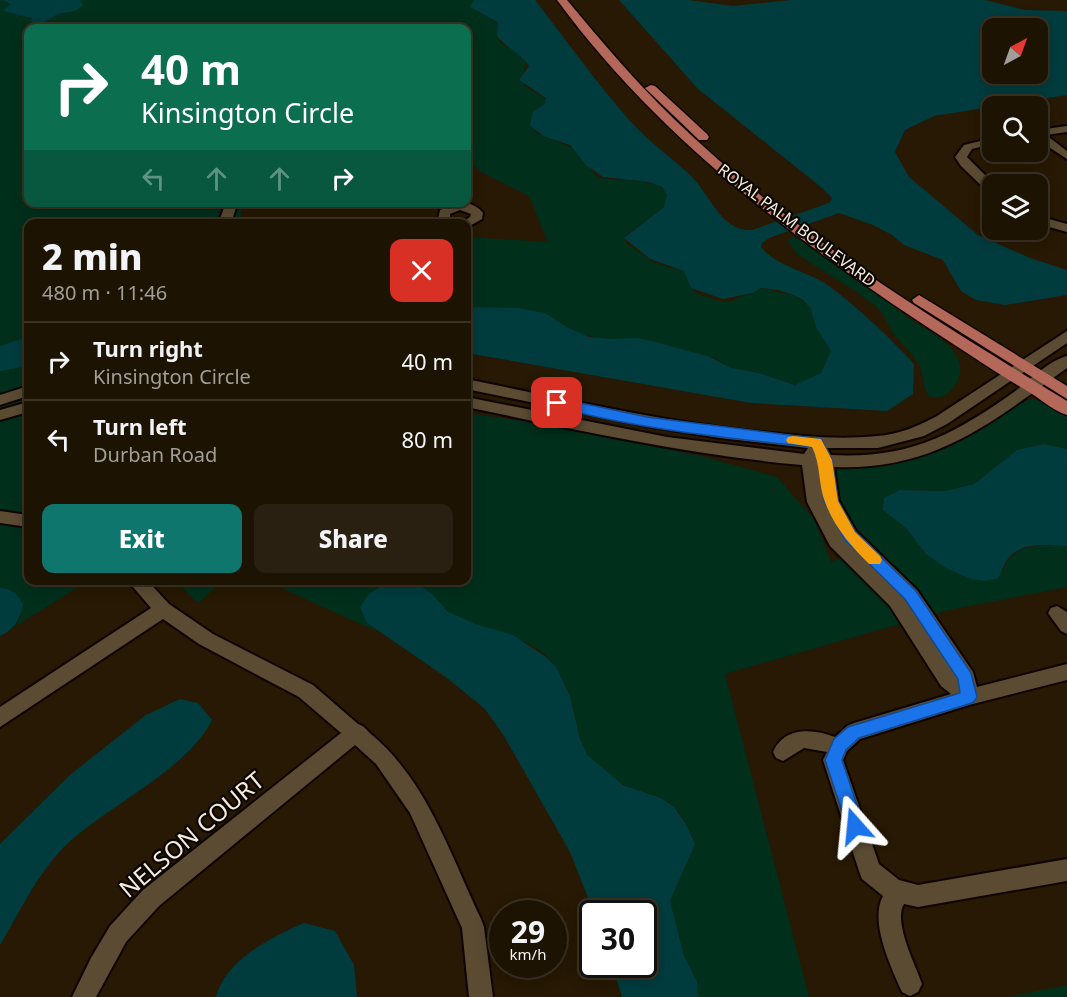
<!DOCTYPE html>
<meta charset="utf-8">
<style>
body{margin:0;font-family:"Noto Sans",sans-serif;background:#2a2011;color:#f1f3f6;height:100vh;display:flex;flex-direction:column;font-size:22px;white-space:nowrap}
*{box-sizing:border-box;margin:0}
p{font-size:20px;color:#a09e99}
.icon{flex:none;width:33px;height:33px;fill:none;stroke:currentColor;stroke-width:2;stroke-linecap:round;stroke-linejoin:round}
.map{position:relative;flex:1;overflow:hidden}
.panel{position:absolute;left:24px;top:219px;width:447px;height:366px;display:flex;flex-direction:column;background:#1d1302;border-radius:12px;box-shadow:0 3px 15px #0003,0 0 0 2px #3b3224}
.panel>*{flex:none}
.banner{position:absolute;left:24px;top:24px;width:447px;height:183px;border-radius:12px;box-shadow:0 3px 15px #0003,0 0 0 2px #3b3224;background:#0b6e4f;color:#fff;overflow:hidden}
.needle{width:39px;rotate:41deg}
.tools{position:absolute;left:982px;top:18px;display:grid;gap:12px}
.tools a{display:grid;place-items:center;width:66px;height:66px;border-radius:12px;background:#1d1302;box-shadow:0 3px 15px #0003,0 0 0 2px #3b3224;font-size:30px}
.speed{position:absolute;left:489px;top:900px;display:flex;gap:12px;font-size:30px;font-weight:700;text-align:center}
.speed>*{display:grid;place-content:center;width:78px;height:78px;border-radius:50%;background:#1d1302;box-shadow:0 3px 15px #0003,0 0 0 2px #3b3224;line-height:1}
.speed small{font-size:15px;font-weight:400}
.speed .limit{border:3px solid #111;border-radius:9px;background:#fff;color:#111}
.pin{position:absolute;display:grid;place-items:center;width:51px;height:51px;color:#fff;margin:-26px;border-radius:12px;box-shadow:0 3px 9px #0006}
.me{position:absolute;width:66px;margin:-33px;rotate:342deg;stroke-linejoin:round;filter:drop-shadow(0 0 4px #0008)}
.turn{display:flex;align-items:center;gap:21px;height:126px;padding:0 18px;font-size:27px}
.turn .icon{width:78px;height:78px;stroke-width:2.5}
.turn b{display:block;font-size:42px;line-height:51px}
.lanes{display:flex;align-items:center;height:57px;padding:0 18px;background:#0003;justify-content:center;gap:30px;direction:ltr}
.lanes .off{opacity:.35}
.round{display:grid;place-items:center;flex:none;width:63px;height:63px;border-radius:12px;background:#2a2011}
.headline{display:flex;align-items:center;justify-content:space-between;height:102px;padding:0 18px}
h1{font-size:36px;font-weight:800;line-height:45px}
.action{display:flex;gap:12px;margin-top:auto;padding:12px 18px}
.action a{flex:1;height:69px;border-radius:12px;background:#0f766e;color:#fff;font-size:24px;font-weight:800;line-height:69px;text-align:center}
.action a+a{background:#2a2011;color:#f1f3f6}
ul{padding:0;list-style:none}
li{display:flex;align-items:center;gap:18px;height:78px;padding:0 18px;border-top:2px solid #3b3224}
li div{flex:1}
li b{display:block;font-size:22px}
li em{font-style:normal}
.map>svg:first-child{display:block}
.green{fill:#002f1c}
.water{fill:#003c3e;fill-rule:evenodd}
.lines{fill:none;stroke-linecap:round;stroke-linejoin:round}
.minor-casing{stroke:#0f0400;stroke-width:4}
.major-casing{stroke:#0f0400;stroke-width:3}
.minor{fill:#5b4b33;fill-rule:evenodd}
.major{fill:#b46859;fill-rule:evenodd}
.route{fill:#1a73e8;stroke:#114b97;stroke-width:1.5}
.slow{fill:#f59e0b}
.labels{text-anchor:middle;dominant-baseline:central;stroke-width:4.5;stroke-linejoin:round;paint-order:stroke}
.far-street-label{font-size:16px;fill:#f5ebde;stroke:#0b0601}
.near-street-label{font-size:24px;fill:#f5ebde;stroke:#0b0601}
</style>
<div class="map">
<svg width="1067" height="997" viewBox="0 0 1067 997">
<rect width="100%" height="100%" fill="#271903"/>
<g class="green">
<path d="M0,0H474L473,1L477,12L489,16L499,25C488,60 539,37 522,77L525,86L546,99L547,102L539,108L533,126L536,133L573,148L598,178C612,180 661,178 666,193C668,197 665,203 664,207L627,235L625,238L626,243L653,262L686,272L695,293L719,301L729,302L761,288L796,296L808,305L833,348L826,372L803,387L755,372L734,370L713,357H700L661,346L649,340L627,342L583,335L539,312L513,308H467V237L548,242L529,196L481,172L467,158L466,28H28V202L242,203L240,223L28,224V580L88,581L14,627L21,616L6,588H0Z"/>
<path d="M792,237C811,235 856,276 871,288C883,298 895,308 907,317C927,331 973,351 957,382C954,387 948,395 941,397C926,401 924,388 923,378C921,362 906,348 896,337C889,329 886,317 879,310C857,289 822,272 796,253L788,240Z"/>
<path d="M1033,399L1043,402L1067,416V449L1044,444L1017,450L974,484L945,491L900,490L883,510L906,528L926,554L1003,571C1013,541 1040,546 1067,546V587L949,610L725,674L809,997H698L697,982L684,956L670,901L695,844C690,832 685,818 675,808C663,795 642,793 625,785C615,781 604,772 595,764C576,747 578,719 570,697C567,687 561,676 556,668C532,629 480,636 448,611C436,602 427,589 414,581L466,580L467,413L562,427L701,456L777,477L814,519L831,562L862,548L850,536L829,472L836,465C865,464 895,464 923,456C958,446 992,423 1021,402Z"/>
<path d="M175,581H223L198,603Z"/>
<path d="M266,581H390L378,586L367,623L378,632Z"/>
<path d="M1067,985V997H1009Z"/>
</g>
<g class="water">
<path d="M3,0H80L83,5L75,11L58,14L44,22H31L32,18L3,11L11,4Z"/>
<path d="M535,0C567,41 597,84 632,123C650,143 674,159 693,178C711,197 722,232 752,230L826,204L830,202L832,198L821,187L698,89L619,0H689L733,6L792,0H985L1025,10L1067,11V95L934,116L905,130L895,152L909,177L978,235L1030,258L1067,270V295L1005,305L976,300L961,291L943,260L904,245L892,235L873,225L839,213L769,238L762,243L761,247C777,267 808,271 829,286C860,309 888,336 914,364L913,394L887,411L751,403L467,353L466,307L518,308L545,313L565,326L589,337L613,339L636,338L648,340L710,357L731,368L759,373L795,385L821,373L831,351L816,327L811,309L803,300L796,296L778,290L761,288L752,293L723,299L691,288L684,271L650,259L624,238L664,207L667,195L662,187L649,182L603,177L587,166L570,145L543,136L530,125L533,112L545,104L546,98L519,80L529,66C520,52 506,48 497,36L498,24L496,21L470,7L474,0ZM993,28H1038V74H993Z"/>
<path d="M28,337V366L0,371V346Z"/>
<path d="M1044,444L1067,449V546C1047,545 1020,541 1007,560C1003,566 1002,572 998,578L985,581L971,579L946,568L926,554L906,528L883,510L884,498L900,490L945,491L974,484L1017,450Z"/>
<path d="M390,580L414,581L432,594L447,611L475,624L513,635L546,657L556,667L570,696L580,739L587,755L623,785L661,798L674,807L686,824L695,844L670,901L684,956L697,982L698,997H622L612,965L644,964V914L594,913L570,852L504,736L485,709L447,678L367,623L360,607L369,594Z"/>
<path d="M0,588C12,588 17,595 23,604C20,619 14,630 0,636Z"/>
<path d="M180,699L198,703L212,720C187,771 104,807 63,848C37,875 19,913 0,945V844L71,774L146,715Z"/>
<path d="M304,923L335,931L354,965L357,997H216C226,959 272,937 304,923Z"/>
</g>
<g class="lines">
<g class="minor-casing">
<g id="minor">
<path d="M1067,126V132L1046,135L1067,151V159L1038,140V130Z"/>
<path d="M993,138V144L972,149L967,157L994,184L993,194L989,193L961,166L955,157L964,145Z"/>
<path d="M226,202H238L233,217L228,224H215L221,216Z"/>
<path d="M456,203C467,202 476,204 483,213L482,219L466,228V224H460L470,217L471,214L460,210L450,214V218L457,224L440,222L438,219L440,210Z"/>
<path d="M1038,216L1067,224V232L1038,224Z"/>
<path d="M1067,331V343L947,424L924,436L878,448H827L831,455C908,459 952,436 1014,392C1029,381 1048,361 1067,356V368C991,423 934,471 834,467L839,501L856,531L917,590L973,672L977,687L1067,664V680L969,705L860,739L847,751L843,760L879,864L899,880L918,885L1067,859V881L918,907L904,904C893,922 915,964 922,984L918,992L910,996L902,992C891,967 869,921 883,896L862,879L859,871L823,760L827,752L804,748L783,761L776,758L773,752C785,726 813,729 835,737L847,726L854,723L951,694L941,686L890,606L830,546L807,502L802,465C688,455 578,430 466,407V397L667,437L804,454L808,448L720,438L647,426L466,389V379C565,399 663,422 763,432C800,436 839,440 877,436C898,435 918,426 937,416Z"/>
<path d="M28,386V396L0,405V395Z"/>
<path d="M28,402V412L0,420V410Z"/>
<path d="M0,511L28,515V527L0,523Z"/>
<path d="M127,580H147L169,604L213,634L313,685L358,724C365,726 367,731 372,735C427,781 451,856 481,919L484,927L493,997H469L462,928L410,813L376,764L355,745L159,906L126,942L96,997H72L91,958L110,926L143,890L341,733L299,697L199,644L163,619L0,727V707L151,608Z"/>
<path d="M1057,606L1067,612V634L1061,631L1048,613L1051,608Z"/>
</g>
</g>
<g class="major-casing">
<g id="major">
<path d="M557,0H567C601,41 635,81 673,118C789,231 930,317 1067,401V415C1054,411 1043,401 1032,394C1010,381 988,367 967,353C815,255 665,147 557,0Z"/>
<path d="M651,85L655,86L707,134L709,137L707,140H699L647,90L645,88Z"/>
<path d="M919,295L1067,386V399L914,303L912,300Z"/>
</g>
</g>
<use href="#minor" class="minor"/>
<use href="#major" class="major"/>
</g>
<path class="route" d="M557,398L647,417L821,439L832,460L838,501L855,532L916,591L971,673L977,697L974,702L969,704L859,738L846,750L842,760L864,826L862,832L855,835L849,832L825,760L834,739L848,727L960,693L958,679L905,599L845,540L824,501L819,460L812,447C725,438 636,429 552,406L550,403Z"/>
<path class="slow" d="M793,436L821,439L832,460L838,501L855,532L880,556L882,560L880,564H869C851,546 834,527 825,502C818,484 821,465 812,447L788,443L786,440L788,437Z"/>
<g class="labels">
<g class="far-street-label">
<text transform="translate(797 225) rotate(37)">ROYAL PALM BOULEVARD</text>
</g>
<g class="near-street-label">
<text transform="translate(191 834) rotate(-40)">NELSON COURT</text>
</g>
</g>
</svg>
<div class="tools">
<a><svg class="needle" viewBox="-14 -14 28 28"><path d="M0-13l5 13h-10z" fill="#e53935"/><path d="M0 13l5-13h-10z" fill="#a09e99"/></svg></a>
<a><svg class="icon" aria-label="search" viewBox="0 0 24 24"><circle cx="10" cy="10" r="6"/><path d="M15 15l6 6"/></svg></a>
<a><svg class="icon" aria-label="layers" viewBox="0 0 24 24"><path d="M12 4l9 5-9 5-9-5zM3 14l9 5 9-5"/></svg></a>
</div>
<div class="speed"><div>29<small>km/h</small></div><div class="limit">30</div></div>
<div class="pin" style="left:557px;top:403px;background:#d93025"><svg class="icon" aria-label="arrive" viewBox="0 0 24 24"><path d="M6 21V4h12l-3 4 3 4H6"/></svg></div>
<svg class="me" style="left:855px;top:826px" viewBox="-20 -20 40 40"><path d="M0-17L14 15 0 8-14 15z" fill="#1a73e8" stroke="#fff" stroke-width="4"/></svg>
<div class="banner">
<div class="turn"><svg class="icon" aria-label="right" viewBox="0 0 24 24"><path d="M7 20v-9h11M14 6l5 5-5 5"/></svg><div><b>40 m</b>Kinsington Circle</div></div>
<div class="lanes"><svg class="icon off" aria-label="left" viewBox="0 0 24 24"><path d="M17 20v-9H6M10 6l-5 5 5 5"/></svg><svg class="icon off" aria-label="ahead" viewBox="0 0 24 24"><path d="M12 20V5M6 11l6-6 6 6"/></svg><svg class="icon off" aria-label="ahead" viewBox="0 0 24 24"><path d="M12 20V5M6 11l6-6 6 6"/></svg><svg class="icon" aria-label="right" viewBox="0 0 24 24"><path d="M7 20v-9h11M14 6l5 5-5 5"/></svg></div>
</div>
<section class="panel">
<div class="headline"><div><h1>2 min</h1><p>480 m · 11:46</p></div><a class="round" style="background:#d93025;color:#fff"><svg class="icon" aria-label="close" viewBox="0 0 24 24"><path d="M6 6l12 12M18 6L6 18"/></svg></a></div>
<ul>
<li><svg class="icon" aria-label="right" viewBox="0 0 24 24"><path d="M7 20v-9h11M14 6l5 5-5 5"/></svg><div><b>Turn right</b><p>Kinsington Circle</p></div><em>40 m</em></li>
<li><svg class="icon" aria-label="left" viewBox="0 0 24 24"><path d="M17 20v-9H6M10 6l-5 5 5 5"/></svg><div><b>Turn left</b><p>Durban Road</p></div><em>80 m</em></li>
</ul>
<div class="action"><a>Exit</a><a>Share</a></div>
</section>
</div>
